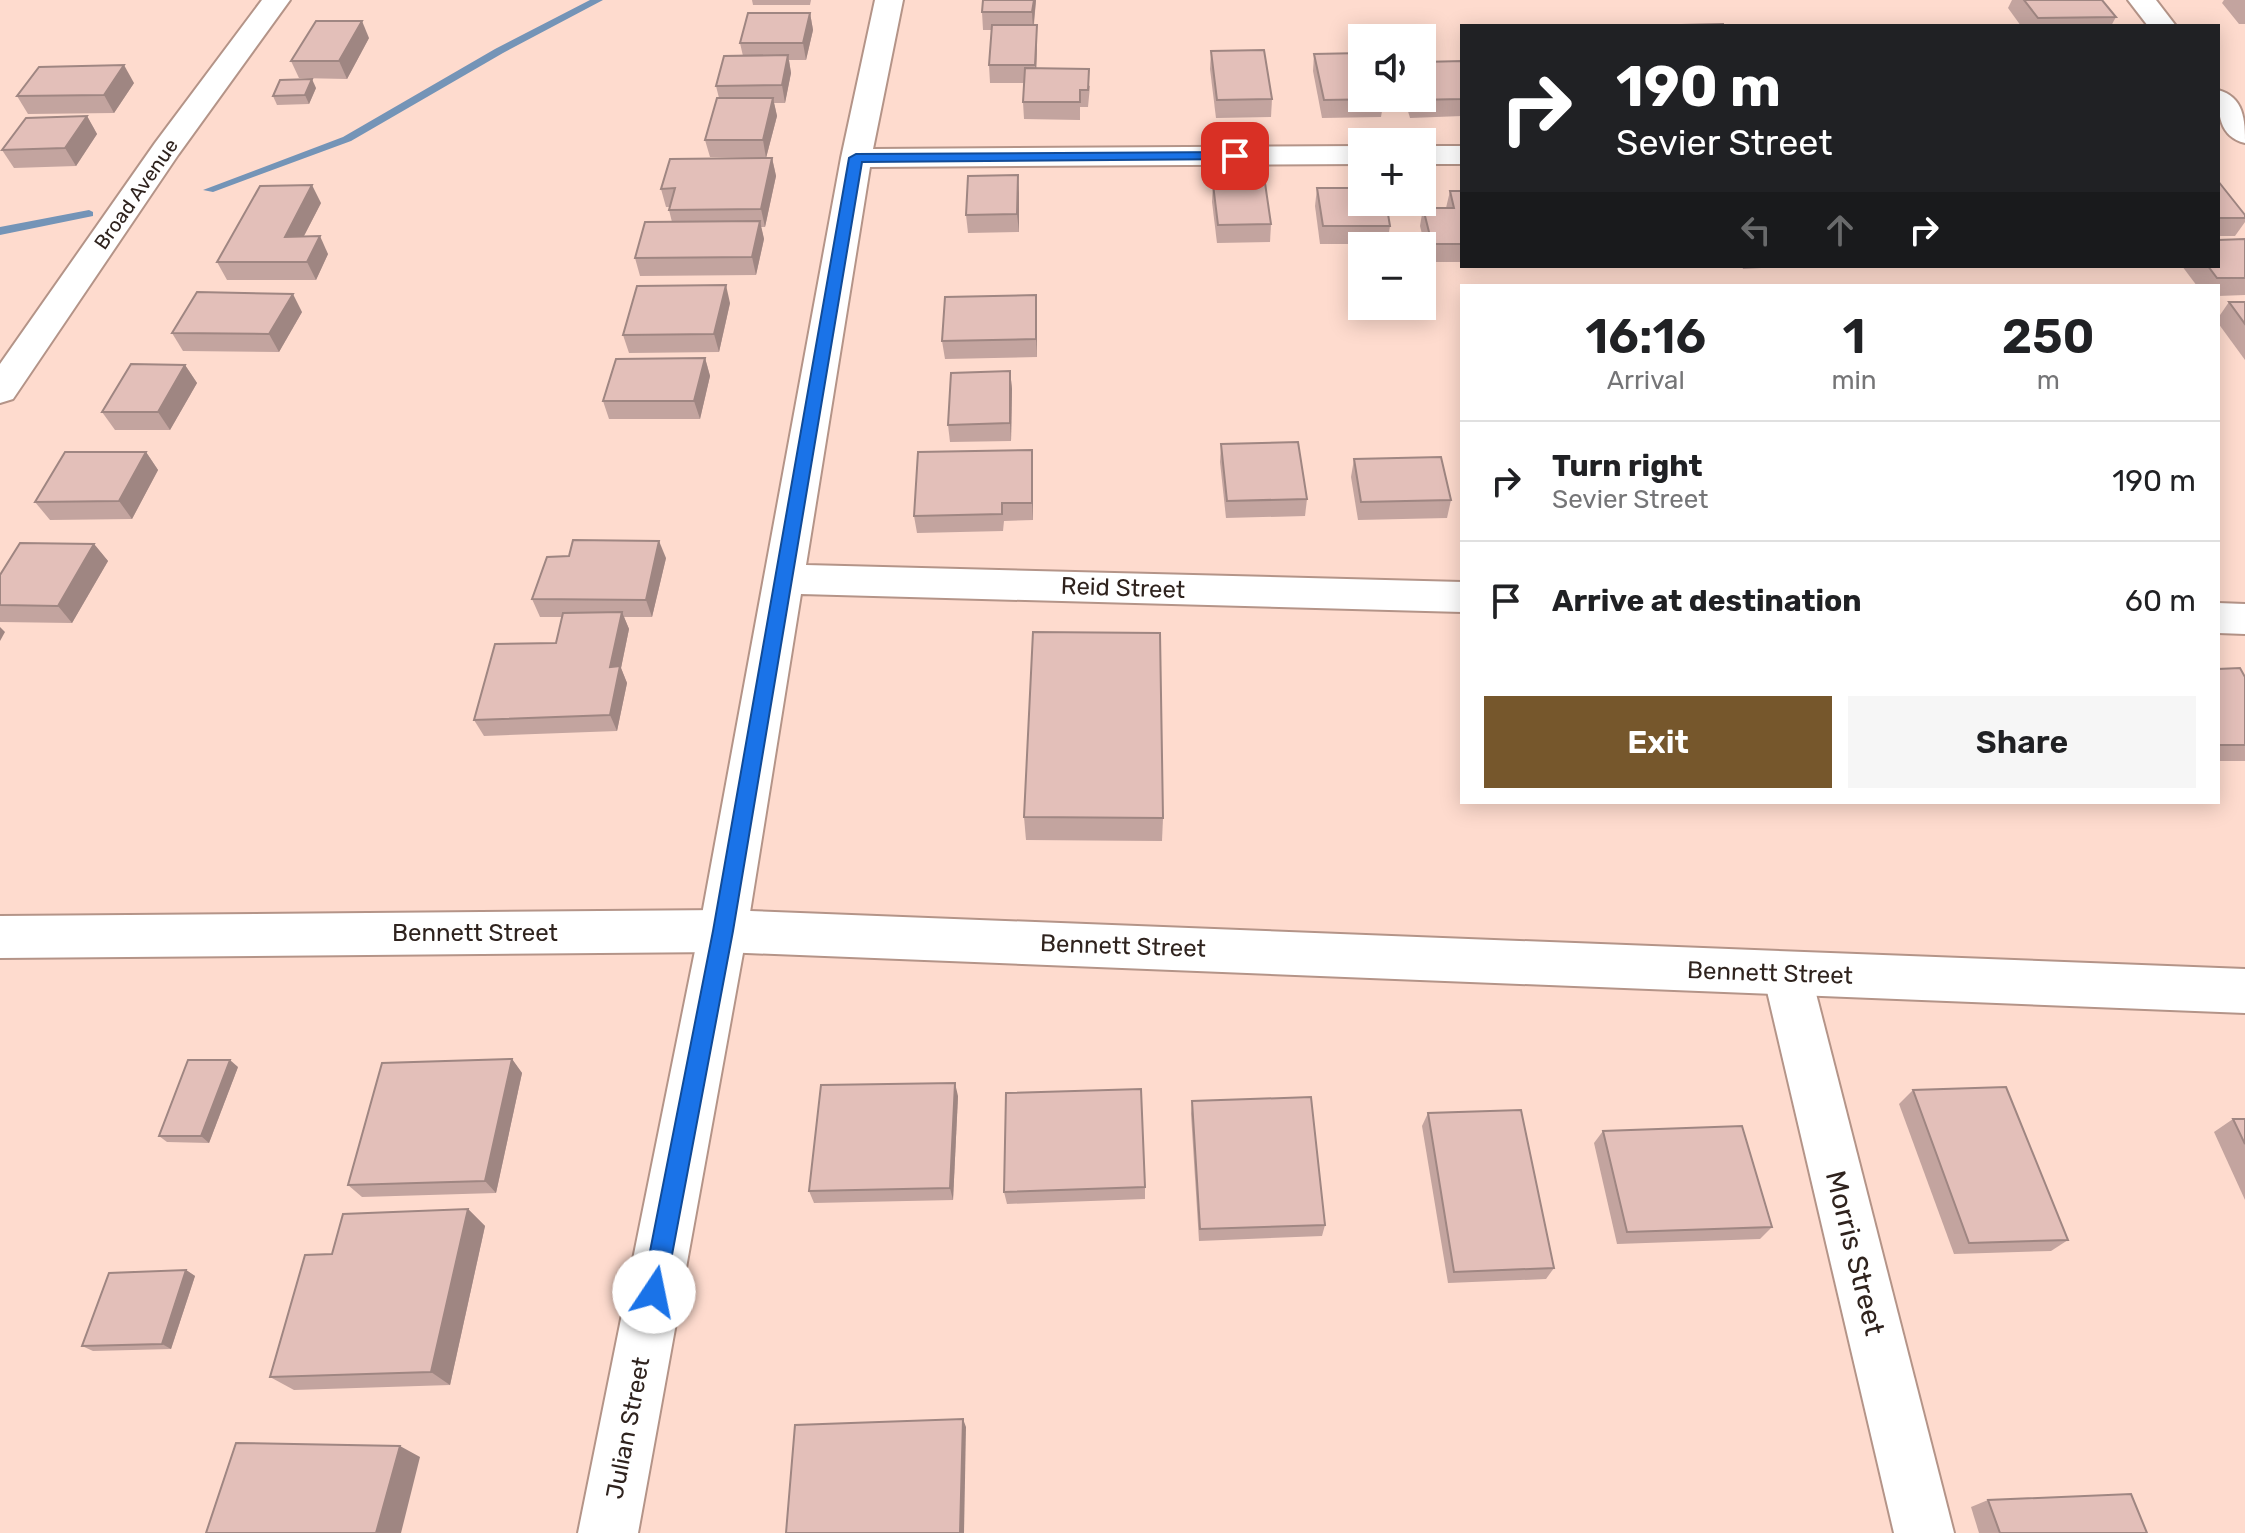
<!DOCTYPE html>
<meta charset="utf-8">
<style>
body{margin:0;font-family:Rubik,sans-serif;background:#f6f6f6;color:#202124;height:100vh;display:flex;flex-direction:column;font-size:30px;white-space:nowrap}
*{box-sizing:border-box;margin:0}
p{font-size:26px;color:#757577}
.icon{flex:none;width:44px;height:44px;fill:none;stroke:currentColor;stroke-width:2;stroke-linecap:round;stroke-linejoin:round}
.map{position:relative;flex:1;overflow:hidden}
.side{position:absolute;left:1460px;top:284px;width:760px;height:520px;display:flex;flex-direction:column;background:#fff;border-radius:0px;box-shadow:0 4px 20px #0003}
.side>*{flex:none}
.top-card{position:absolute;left:1460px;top:24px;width:760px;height:244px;border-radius:0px;box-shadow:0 4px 20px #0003;background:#202124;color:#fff;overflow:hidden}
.fabs{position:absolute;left:1348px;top:24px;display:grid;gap:16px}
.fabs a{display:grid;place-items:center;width:88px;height:88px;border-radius:0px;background:#fff;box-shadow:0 4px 20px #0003;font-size:40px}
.pin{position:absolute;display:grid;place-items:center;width:68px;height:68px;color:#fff;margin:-34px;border-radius:16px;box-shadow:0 4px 12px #0006}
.me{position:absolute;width:88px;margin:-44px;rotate:11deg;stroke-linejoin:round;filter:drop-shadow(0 0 6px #0008)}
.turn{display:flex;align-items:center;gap:28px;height:168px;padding:0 24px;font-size:36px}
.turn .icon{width:104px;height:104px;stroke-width:2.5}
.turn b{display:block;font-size:56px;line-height:68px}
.lanes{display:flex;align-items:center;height:76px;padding:0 24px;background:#0003;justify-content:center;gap:40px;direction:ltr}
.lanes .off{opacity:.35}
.eta{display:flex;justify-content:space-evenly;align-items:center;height:136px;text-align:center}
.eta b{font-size:48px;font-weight:600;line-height:56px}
.cta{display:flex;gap:16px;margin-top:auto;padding:16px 24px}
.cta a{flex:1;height:92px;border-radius:0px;background:#76572c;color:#fff;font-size:32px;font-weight:600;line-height:92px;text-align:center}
.cta a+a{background:#f6f6f6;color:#202124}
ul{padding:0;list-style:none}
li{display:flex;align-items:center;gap:24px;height:120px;padding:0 24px;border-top:2px solid #e0e0e0}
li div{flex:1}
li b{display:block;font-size:30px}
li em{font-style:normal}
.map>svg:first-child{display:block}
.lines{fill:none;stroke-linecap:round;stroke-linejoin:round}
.stream{fill:#7494b7;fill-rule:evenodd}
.minor-casing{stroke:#b49488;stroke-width:4}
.tertiary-casing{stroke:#b49488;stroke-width:4}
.minor{fill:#fff;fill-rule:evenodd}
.tertiary{fill:#fff;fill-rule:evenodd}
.wall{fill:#c3a49f}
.shaded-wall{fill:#9f8682}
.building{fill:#e3bfb9;stroke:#9f8682;stroke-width:2}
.route{fill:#1a73e8;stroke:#114b97;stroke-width:2}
.labels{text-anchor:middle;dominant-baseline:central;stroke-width:6;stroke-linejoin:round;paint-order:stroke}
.far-street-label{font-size:20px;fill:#2f231e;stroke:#fff}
.street-label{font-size:24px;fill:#2f231e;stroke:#fff}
.near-street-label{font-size:28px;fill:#2f231e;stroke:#fff}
</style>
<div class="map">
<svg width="2245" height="1533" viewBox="0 0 2245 1533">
<rect width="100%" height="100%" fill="#fedbce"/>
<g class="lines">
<g class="stream">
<path d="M590,0H603L503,53L351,141L213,192L203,190L343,137L495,49Z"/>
<path d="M89,210L93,212V216L0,235V227Z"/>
</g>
<g class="minor-casing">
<g id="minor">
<path d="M262,0H290L178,155L13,399L0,403V364L155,143Z"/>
<path d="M875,0H903L873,149L1362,146V164L870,167L806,565L1462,582V612L801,594L747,931L638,1533H578L699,931L841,158Z"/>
<path d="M2128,0H2156L2176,26H2148Z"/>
<path d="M2218,90C2244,97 2245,120 2245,143C2219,137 2218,113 2218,90Z"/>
<rect x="1422" y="146" width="40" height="18"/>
<path d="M2218,603L2245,604V634L2218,633Z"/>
<path d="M1787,952L1804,959L1811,974L1954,1533H1894L1763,974L1770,959Z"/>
</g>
</g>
<g class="tertiary-casing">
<path id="tertiary" d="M723,910L2245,969V1013L723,952L0,958V916Z"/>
</g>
<use href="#minor" class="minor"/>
<use href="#tertiary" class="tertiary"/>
</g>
<g class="wall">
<path d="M752,0H811L810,5H753Z"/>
<path d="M983,0H1036L1034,25H1037L1036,68L1090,86L1088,107H1080V120L1024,119L1023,102L1024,83H990L989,65L992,30H983L982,12Z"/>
<path d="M2012,0H2102L2116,17L2111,26H2021L2008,8Z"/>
<path d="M2224,0H2245V24H2239L2222,3Z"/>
<path d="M810,13L813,30L806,60H789L791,73L785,103H774L777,116L766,158L710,157L705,140L719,98L716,86L743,56L740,43Z"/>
<path d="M369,38L347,79L299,78L291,61Z"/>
<path d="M1211,51L1272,99L1271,117L1216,118L1210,69Z"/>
<path d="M1314,54L1384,99L1381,117L1322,118L1313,71Z"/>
<path d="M1462,61V116L1410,118L1404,98H1422Z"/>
<path d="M134,83L114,113L28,114L17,96Z"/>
<path d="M316,88L309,104L277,105L273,96Z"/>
<path d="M87,116L97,134L76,166L14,168L2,150Z"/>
<path d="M772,158L776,176L765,227H761L764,239L756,275L640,276L635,258L672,222L669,210L670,207H666L661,189Z"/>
<path d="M1018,175L1019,232L968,233L966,215Z"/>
<path d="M2218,181L2245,215V222L2235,236H2218Z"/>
<path d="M1213,184L1271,224L1270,242L1217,243L1212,202Z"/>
<path d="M1317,188L1390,226L1387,244H1320L1315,206Z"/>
<path d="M1450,191H1462V262H1429L1420,226L1423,208H1446Z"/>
<path d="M321,203L304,236L328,254L316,280H227L217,262Z"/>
<path d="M2245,239V295L2218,296V286H2197L2182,266H2218Z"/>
<path d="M1541,266H1595L1594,267L1542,268Z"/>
<path d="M1742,266H1797L1743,269Z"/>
<path d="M1036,295L1037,357L945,359L942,341Z"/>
<path d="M2229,302H2245V360L2218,323V318Z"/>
<path d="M730,303L719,352L629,353L623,335Z"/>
<path d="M302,312L279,352L183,351L172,333Z"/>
<path d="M705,358L710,376L700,419H609L603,401Z"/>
<path d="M185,365L197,383L170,430H115L102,412Z"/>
<path d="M1010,371L1012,389L1011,441L950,442L948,425Z"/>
<path d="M1221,444L1307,499L1305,516L1226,518L1220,462Z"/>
<path d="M146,452L158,470L132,519L50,520L35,502Z"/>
<path d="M1354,459L1451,500L1447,518L1358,520L1351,477Z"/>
<path d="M1033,468V520L1004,521L1003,531L917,533L914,516Z"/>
<path d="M94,544L108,561L72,623L0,622V575Z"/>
<path d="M666,558L652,617H624L629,629L621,668L627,683L617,731L484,736L474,720L556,643L562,617H540L532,599Z"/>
<path d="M2218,669L2245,677V761H2218Z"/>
<path d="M1024,817L1163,818L1162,841L1026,840Z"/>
<path d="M512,1059L522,1073L496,1193L362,1197L348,1185Z"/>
<path d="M238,1067L209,1143L167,1142L159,1136Z"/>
<path d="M1913,1090L2068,1240L2051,1251L1954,1254L1899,1104Z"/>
<path d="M958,1096L953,1200L814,1203L809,1191Z"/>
<path d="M1192,1101L1325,1225L1322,1236L1199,1241L1191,1114Z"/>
<path d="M1428,1113L1554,1268L1546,1279L1448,1283L1422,1126Z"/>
<path d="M2233,1119H2245V1200L2214,1132Z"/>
<path d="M1603,1131L1772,1227L1760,1239L1617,1244L1594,1143Z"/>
<path d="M1145,1187V1199L1007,1204L1004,1192Z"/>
<path d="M468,1209L485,1226L450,1385L294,1390L270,1377L332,1254Z"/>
<path d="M186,1270L195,1276L171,1349L93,1351L82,1346Z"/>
<path d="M1988,1500L2147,1533H1979L1971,1507Z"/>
</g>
<g class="shaded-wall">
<path d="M1034,0H1036L1033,30L1032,12Z"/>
<path d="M810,13L813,30L806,60L803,43Z"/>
<path d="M362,21L369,38L347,79L339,61Z"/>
<path d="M1037,25V43L1036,83L1035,65Z"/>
<path d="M788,55L791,73L785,103L782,85Z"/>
<path d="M124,65L134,83L114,113L104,95Z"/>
<path d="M312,79L316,88L309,104L305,95Z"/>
<path d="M773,98L777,116L766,158L763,140Z"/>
<path d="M87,116L97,134L76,166L65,148Z"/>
<path d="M772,158L776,176L765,227L761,209Z"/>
<path d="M1018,175L1019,193V232L1017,214Z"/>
<path d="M312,185L321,203L294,255L285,237Z"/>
<path d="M760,221L764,239L756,275L752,257Z"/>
<path d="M320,236L328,254L316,280L307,262Z"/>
<path d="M726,285L730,303L719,352L714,334Z"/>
<path d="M293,294L302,312L279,352L269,334Z"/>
<path d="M1036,295L1037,313V357L1036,339Z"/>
<path d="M705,358L710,376L700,419L694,401Z"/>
<path d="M185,365L197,383L170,430L158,412Z"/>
<path d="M1010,371L1012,389L1011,441L1010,423Z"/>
<path d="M1032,450L1033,468V520L1032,503Z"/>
<path d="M146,452L158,470L132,519L119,501Z"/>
<path d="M659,541L666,558L652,617L646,600Z"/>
<path d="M94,544L108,561L72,623L58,606Z"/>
<path d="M622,612L629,629L621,668L627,683L617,731L610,715V667Z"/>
<path d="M0,627L5,632L0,641Z"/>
<path d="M512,1059L522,1073L496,1193L485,1181Z"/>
<path d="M230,1060L238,1067L209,1143L201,1136Z"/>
<path d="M955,1083L958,1096L953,1200L950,1188Z"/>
<path d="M468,1209L485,1226L450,1385L431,1372Z"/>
<path d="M186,1270L195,1276L171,1349L162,1344Z"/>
<path d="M963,1419L966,1427L964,1533H960Z"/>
<path d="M400,1446L420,1457L401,1533H376Z"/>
</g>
<g class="building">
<path d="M983,0H1034L1032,12H982Z"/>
<path d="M2024,0H2102L2116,17L2038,18Z"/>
<path d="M748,13H810L803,43H740Z"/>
<path d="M316,21H362L339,61H291Z"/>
<path d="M1723,24V26L1681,25Z"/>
<path d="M992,25H1037L1035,65H989Z"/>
<path d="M1264,50L1272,99L1217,100L1211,51Z"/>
<path d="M1362,53V98H1383L1384,99L1324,100L1314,54Z"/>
<path d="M788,55L782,85L716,86L724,56Z"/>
<path d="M1462,61V99L1413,100L1412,98H1422V62Z"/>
<path d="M124,65L104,95L17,96L39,67Z"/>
<path d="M1025,68L1089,69L1088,90H1080V102H1023Z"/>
<path d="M312,79L305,95L273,96L280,80Z"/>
<path d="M717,98H773L763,140H705Z"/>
<path d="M87,116L65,148L2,150L26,118Z"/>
<path d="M772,158L761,209L669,210L675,188L661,189L670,159Z"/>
<path d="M1018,175L1017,214L966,215L968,176Z"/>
<path d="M2218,181L2245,215V218H2218Z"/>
<path d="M1265,183L1271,224L1218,225L1213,184Z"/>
<path d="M312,185L285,237L320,236L307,262H217L260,186Z"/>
<path d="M1317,188H1362V202H1386L1390,226H1323Z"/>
<path d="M1450,191H1462V244H1432L1423,208H1454Z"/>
<path d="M760,221L752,257L635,258L645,222Z"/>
<path d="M2245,239V278H2217L2208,266H2218V240Z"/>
<path d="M726,285L714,334L623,335L637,286Z"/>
<path d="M197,292L293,294L269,334L172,333Z"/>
<path d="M1036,295V339L942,341L945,297Z"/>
<path d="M2229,302H2245V324Z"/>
<path d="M705,358L694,401H603L616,359Z"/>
<path d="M131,364L185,365L158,412H102Z"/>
<path d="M1010,371V423L948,425L951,373Z"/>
<path d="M1298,442L1307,499L1227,501L1221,444Z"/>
<path d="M1032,450V503H1002V514L914,516L918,452Z"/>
<path d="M65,452H146L119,501L35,502Z"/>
<path d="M1441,457L1451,500L1361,502L1354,459Z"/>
<path d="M573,540L659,541L646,600L532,599L547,557L569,556Z"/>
<path d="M20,543L94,544L58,606L0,605V575Z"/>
<path d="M622,612L610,667L620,666L610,715L474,720L495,644L556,643L563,613Z"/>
<path d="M1033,632L1160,633L1163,818L1024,817Z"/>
<path d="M2240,668L2245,677V745H2218V669Z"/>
<path d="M512,1059L485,1181L348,1185L382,1063Z"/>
<path d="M188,1060H230L201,1136H159Z"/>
<path d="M955,1083L950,1188L809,1191L821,1085Z"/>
<path d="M2006,1087L2068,1240L1969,1243L1913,1090Z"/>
<path d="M1141,1089L1145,1187L1004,1192L1006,1093Z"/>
<path d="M1311,1097L1325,1225L1200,1229L1192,1101Z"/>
<path d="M1521,1110L1554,1268L1454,1272L1428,1113Z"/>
<path d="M2233,1119H2245V1144Z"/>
<path d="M1742,1126L1772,1227L1627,1232L1603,1131Z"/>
<path d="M468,1209L431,1372L270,1377L305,1255L332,1254L343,1214Z"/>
<path d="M186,1270L162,1344L82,1346L109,1273Z"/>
<path d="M963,1419L960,1533H786L795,1425Z"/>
<path d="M236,1443L400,1446L376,1533H206Z"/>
<path d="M2131,1494L2147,1533H2000L1988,1500Z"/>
</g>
<path class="route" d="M1235,152L1242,156L1240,159L862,162L733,931L665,1292L662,1300L654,1304L646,1300L642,1292L713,931L849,158L856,154Z"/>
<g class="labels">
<g class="far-street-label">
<text transform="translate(136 194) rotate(-55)">Broad Avenue</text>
</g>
<g class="street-label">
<text transform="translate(1123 588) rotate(2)">Reid Street</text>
<text x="475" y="933">Bennett Street</text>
<text transform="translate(1123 946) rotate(2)">Bennett Street</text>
<text transform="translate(1770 973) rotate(2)">Bennett Street</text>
<text transform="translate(628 1428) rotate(-79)">Julian Street</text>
</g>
<g class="near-street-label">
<text transform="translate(1855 1253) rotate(76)">Morris Street</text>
</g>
</g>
</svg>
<div class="fabs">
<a><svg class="icon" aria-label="sound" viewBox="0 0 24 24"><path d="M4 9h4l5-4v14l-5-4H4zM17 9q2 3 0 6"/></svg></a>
<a>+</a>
<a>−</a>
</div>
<div class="pin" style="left:1235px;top:156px;background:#d93025"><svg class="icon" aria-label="arrive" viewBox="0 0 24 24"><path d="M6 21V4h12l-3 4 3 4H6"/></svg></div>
<svg class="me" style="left:654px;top:1292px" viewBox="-20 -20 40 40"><circle r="19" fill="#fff"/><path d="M0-13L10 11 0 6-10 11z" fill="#1a73e8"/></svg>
<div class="top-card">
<div class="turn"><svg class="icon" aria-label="right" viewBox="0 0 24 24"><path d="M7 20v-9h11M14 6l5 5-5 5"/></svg><div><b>190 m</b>Sevier Street</div></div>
<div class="lanes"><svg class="icon off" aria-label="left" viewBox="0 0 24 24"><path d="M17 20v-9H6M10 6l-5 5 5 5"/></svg><svg class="icon off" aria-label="ahead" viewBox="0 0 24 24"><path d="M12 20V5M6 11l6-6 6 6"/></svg><svg class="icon" aria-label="right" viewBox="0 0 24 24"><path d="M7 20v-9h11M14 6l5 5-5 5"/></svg></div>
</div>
<section class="side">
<div class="eta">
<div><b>16:16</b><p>Arrival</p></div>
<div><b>1</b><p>min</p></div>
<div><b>250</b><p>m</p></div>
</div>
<ul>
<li><svg class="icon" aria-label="right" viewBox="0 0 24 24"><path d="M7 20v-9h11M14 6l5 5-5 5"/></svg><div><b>Turn right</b><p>Sevier Street</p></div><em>190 m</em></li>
<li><svg class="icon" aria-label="arrive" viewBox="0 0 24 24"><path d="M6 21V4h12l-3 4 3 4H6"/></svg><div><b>Arrive at destination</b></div><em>60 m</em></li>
</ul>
<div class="cta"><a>Exit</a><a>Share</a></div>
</section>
</div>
